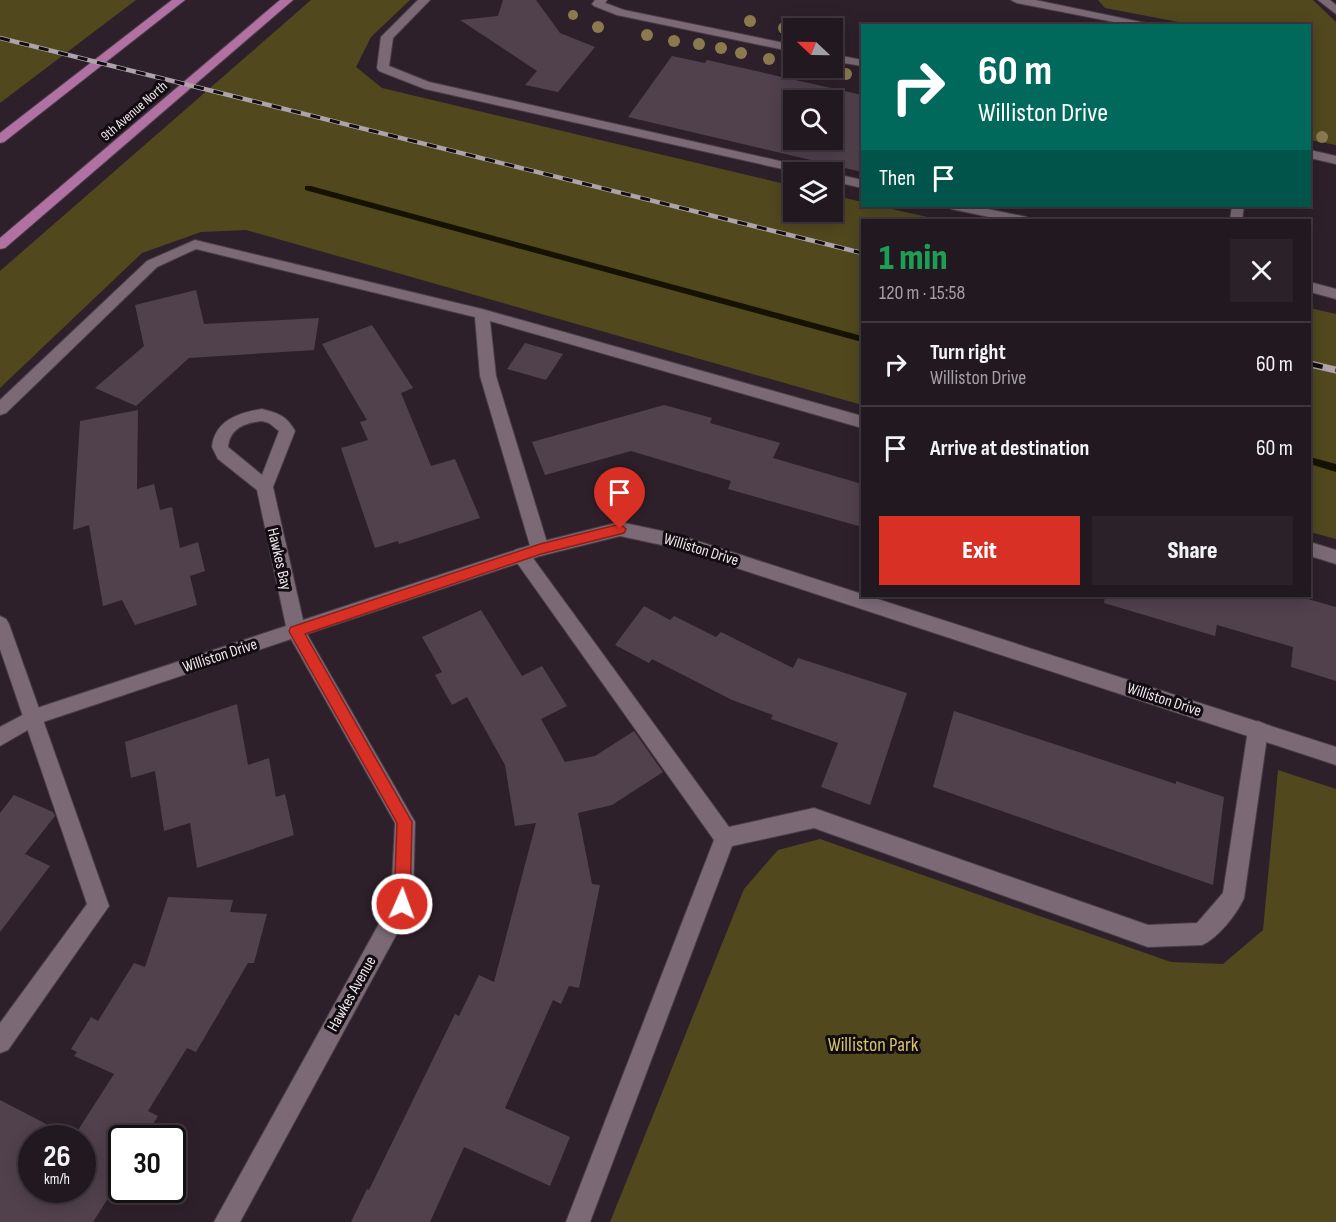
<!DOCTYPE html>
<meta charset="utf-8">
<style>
body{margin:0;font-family:"Sofia Sans Condensed",sans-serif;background:#2a2129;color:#f1f3f6;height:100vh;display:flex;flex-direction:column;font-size:22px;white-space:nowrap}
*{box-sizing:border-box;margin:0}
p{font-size:20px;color:#a2a0a5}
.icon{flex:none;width:33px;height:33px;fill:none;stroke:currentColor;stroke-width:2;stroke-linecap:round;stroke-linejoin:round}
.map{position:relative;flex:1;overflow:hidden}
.details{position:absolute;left:861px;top:219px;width:450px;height:378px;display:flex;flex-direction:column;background:#221820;border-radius:0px;box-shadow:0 3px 15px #0003,0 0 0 2px #3f373e}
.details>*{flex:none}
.top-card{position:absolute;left:861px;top:24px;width:450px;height:183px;border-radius:0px;box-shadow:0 3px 15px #0003,0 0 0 2px #3f373e;background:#00695c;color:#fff;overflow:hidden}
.needle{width:39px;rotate:292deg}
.controls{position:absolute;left:783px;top:18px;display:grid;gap:12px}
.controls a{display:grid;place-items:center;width:60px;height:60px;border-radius:0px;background:#221820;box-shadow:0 3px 15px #0003,0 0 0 2px #3f373e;font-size:30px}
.speed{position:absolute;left:18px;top:1125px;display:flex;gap:12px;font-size:30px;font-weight:700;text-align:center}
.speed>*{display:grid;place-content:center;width:78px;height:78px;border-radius:50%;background:#221820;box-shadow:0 3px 15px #0003,0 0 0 2px #3f373e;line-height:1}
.speed small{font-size:15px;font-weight:400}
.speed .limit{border:3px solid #111;border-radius:9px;background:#fff;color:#111}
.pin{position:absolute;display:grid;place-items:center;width:51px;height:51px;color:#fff;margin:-62px -26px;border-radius:50% 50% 50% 0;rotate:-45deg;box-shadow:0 0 6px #0007}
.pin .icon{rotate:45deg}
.me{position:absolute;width:66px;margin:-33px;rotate:2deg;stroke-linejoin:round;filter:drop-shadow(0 0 4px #0008)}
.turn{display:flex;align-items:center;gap:21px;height:126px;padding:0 18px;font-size:27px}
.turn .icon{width:78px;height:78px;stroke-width:2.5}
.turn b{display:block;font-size:42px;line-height:51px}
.then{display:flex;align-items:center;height:57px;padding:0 18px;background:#0003;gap:12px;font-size:22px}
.round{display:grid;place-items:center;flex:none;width:63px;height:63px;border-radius:0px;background:#2a2129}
.summary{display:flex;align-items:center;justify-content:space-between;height:102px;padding:0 18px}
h1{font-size:36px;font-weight:800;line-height:45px;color:#1e9e55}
.button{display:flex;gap:12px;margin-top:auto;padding:12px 18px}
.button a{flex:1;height:69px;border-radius:0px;background:#d93025;color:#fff;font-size:24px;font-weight:800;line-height:69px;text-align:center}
.button a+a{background:#2a2129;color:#f1f3f6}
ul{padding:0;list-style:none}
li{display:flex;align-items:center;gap:18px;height:84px;padding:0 18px;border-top:2px solid #3f373e}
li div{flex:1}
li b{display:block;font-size:22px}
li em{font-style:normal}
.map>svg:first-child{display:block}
.green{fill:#51481e}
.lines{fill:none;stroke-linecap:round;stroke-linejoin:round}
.stream{fill:#161202;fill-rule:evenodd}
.building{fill:#51414d;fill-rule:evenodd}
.service-casing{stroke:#4a3e47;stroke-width:2}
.minor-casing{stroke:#4a3e47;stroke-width:2}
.primary-casing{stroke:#4a3e47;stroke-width:2}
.service{fill:#7b6a76;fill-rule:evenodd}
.minor{fill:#7b6a76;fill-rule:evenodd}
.primary{fill:#b271a3;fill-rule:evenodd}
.rail-far1-casing{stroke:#aea3ab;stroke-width:4.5}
.rail-casing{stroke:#aea3ab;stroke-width:7}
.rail-far1{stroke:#120c10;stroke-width:3;stroke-dasharray:10;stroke-linecap:butt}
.rail{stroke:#120c10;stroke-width:4.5;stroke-dasharray:13;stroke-linecap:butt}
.tree{fill:#8a7a4e}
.route{fill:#d93025;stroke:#8d1f18;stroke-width:1.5}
.labels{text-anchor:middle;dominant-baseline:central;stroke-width:6;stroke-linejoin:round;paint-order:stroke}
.far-street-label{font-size:14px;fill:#f0e6ed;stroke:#120c10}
.street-label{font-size:16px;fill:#f0e6ed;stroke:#120c10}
.near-park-label{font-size:20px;fill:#d6c46c;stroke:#120c10}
</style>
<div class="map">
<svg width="1336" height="1222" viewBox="0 0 1336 1222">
<rect width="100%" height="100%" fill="#2e202a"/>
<g class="green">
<path d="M0,0H136L0,103Z"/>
<path d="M311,0H410L371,37L356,67L382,88L793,186L794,212H832L833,195L862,202V206H878L941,220H862V405L246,230L201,232L142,253L0,388V271Z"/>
<path d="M1098,0H1313L1336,22V145L1310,140V26L1194,25L1105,8Z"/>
<path d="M1310,308L1336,314V539L1310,532Z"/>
<path d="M1278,770L1336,789V1222H610L744,889L778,850L820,839L1171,962L1223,964L1263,930Z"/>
</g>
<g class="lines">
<g class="stream">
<path d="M305,186H311L862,336V342L305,190Z"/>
<path d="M1310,457L1336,464V472L1310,464Z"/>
</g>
</g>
<g class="building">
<path d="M503,0H536L560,33L595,47L558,92L525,85L537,71L460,20L498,16Z"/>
<path d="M672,56L705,63L707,60L862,95V172L628,117ZM794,100H832V140H794Z"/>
<path d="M196,290L204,324L319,318L314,350L189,358L136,406L95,388L144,346L135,305Z"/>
<path d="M372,325L413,388L401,393L431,466L455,459L480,518L399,544L398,541L375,548L341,448L368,440L360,422L367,420L322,344Z"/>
<path d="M525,343L563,354L546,380L507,369Z"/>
<path d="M664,405L712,418L710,423L780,443L773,458L862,484V527L728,489L731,481L631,451L545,475L532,442Z"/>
<path d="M138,410L137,489L154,484L160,510L172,507L180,548L198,542L205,571L190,576L197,605L135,625L122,600L103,606L89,525L73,530L80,421Z"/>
<path d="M1105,596H1297L1336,607V681L1291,667L1293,647L1217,625L1215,636L1104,603Z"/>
<path d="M644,606L670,620L674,616L716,637L721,632L793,668L798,658L907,693L870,805L821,787L838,743L771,719L773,715L732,700L652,659L649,663L615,645Z"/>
<path d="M481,610L522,676L542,666L567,706L541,719L565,762L595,756L634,731L663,772L612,805L578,813L592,884L600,885L579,988L569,986L561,1004L553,1000L505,1108L570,1137L550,1186L464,1147L430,1222H351L367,1189L369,1190L455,1014L459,1016L479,975L494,982L536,823L515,826L505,765L467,697L452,705L435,675L442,672L422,637Z"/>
<path d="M237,704L248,765L269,758L276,797L285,794L294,835L197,868L190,823L164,831L155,771L131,778L125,742Z"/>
<path d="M954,711L1176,784V781L1224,797L1213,885L933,787Z"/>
<path d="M14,795L53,812L55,816L25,854L50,866L0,932V813Z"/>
<path d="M168,897L233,900L230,912L267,914L254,963H248L196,1052L187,1048L148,1111L158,1116L144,1138H122V1176L93,1222H0V1100L73,1138L114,1074L74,1056L77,1052L71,1049L91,1017L98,1021L134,963L145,967ZM32,1138H82V1190H32Z"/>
</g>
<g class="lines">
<g class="service-casing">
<g id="service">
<path d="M418,0H430L393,38L389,66L429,82L811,168L818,172H796L425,89L379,71L377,68L381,37Z"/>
<path d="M1011,0H1035L1160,26H1134L1017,3Z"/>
<path d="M1318,0H1330L1336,5V14Z"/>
<path d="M832,173L862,180V188L832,181Z"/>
<path d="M949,206H973L1027,217L1029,220H1004L951,209Z"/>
<path d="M1232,206H1244L1242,220H1230Z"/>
<path d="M195,240L482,309L862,416V428L490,321L496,376L549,549L546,554L540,556L534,554L531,549L480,376L475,317L196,249L157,267L6,413L0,415V400L147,261Z"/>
<path d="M1310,282L1336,289V299L1310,292Z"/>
<path d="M1310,542L1336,550V564L1310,556Z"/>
<path d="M521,548L527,550L729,827L814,808L1148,925L1197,923L1223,893L1248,730L1251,724L1258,721L1265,724L1268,730L1244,898C1237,914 1218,938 1202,945L1148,947L814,828L732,846L590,1222H566L714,840L515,560L512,555L515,550Z"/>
<path d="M0,616L6,619L9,624L109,906L8,1050L0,1053V1023L87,904L0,649Z"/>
</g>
</g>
<g class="minor-casing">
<g id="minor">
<path d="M595,0H607L605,3L624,10L794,45V52L617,15L594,6L592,4Z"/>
<path d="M832,54L862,60V66L832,61Z"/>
<path d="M1310,150L1336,156V164L1310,158Z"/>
<path d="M262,409C278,413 287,416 295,431L273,487L303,620L540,542L620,522L676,534L1336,747V765L676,548L620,536L540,556L307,634L415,822L413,904L240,1222H214L391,902L395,823L291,639L40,723L0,746V727L34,709L286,626L257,490L218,459L212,447C215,420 239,413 262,409ZM262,421L269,423L279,431L262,475L228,447C230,428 245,423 262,421Z"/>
</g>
</g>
<g class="primary-casing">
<g id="primary">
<path d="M172,0H185L4,142L0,143V133Z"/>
<path d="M280,0H293L5,248L0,249V238Z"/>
</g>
</g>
<use href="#service" class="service"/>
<use href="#minor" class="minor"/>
<use href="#primary" class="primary"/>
<g class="rail-far1-casing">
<path id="rail-far1" d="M0,38L862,253"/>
</g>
<g class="rail-casing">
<path id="rail" d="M1310,364L1336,370"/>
</g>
<use href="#rail-far1" class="rail-far1"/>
<use href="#rail" class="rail"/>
</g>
<g class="tree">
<circle cx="573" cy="15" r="5"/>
<circle cx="750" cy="21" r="6"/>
<circle cx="598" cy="27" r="6"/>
<circle cx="784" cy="28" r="6"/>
<circle cx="647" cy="35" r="6"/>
<circle cx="674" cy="41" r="6"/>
<circle cx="699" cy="44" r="6"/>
<circle cx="721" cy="48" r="6"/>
<circle cx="741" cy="53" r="6"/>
<circle cx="769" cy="59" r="6"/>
<circle cx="846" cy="74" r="6"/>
<circle cx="1322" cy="137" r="6"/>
</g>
<path class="route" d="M620,524L626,529L624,533L541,554L305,634L412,822L410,904L407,909L402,912L396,909L394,904L397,823L291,635L289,631L291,627L540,544Z"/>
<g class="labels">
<g class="far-street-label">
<text transform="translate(134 111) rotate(-41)">9th Avenue North</text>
</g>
<g class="street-label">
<text transform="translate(701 550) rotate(17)">Williston Drive</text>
<text transform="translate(279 559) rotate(77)">Hawkes Bay</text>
<text transform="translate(220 656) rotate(-18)">Williston Drive</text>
<text transform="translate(1164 700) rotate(18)">Williston Drive</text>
<text transform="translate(352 994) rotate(-61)">Hawkes Avenue</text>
</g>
<g class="near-park-label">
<text x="873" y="1045">Williston Park</text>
</g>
</g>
</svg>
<div class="controls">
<a><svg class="needle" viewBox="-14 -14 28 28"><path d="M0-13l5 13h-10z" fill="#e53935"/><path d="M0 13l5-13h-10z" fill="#a2a0a5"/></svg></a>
<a><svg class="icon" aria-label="search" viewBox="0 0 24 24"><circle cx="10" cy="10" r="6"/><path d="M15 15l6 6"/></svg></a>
<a><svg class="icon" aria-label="layers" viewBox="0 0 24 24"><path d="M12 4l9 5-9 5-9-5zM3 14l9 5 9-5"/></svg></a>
</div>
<div class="speed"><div>26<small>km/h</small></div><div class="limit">30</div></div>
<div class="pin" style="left:620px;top:529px;background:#d93025"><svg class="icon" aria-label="arrive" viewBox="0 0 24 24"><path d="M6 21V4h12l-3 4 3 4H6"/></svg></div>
<svg class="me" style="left:402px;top:904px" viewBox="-20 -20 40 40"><circle r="17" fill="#d93025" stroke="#fff" stroke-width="3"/><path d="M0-11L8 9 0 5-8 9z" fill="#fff"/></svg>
<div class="top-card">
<div class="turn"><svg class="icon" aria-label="right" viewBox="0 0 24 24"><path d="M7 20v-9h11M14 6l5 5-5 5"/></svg><div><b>60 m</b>Williston Drive</div></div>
<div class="then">Then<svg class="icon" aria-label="arrive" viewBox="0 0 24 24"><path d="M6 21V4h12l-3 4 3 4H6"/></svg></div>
</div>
<section class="details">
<div class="summary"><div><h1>1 min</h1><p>120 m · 15:58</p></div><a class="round"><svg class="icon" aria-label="close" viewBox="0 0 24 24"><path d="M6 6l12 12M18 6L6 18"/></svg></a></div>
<ul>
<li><svg class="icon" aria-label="right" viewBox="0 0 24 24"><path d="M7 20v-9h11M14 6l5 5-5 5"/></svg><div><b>Turn right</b><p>Williston Drive</p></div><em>60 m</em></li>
<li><svg class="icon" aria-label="arrive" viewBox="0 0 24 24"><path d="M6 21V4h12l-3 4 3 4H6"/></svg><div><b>Arrive at destination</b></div><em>60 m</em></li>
</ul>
<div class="button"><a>Exit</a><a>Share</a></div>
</section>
</div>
